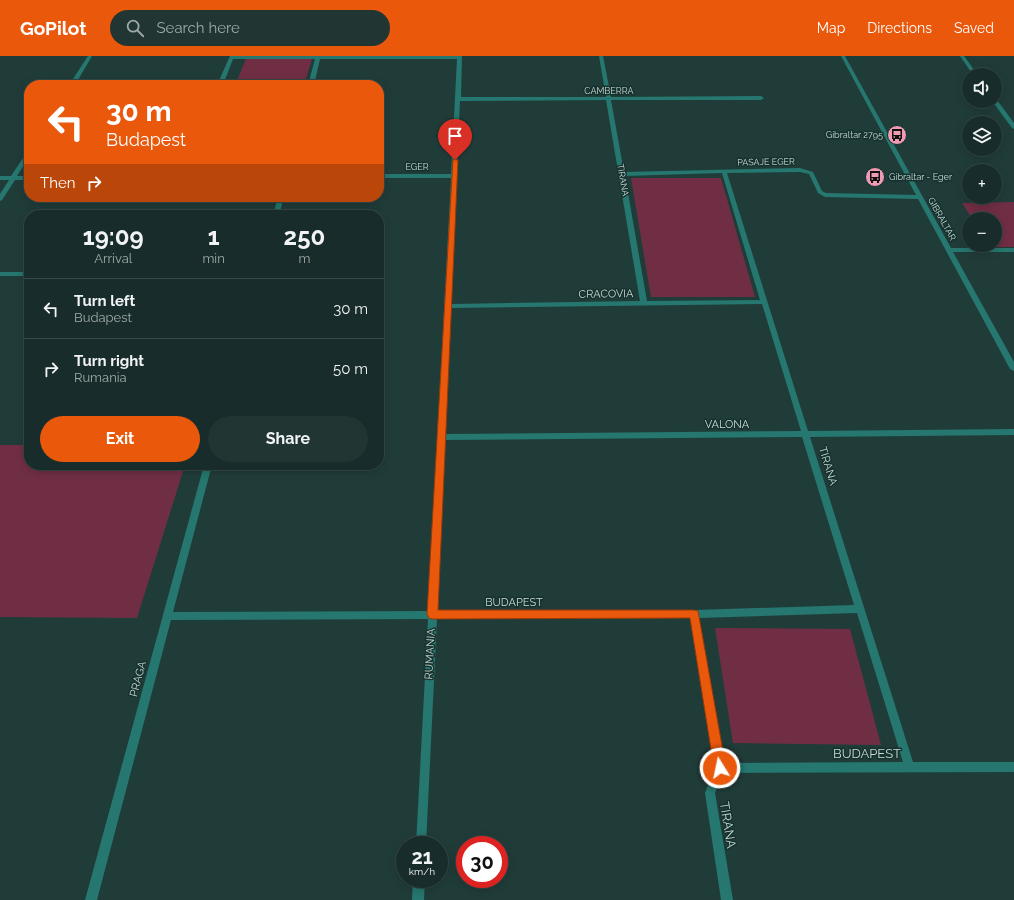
<!DOCTYPE html>
<meta charset="utf-8">
<style>
body{margin:0;font-family:Raleway,sans-serif;background:#213533;color:#f1f3f6;height:100vh;display:flex;flex-direction:column;font-size:15px;white-space:nowrap}
*{box-sizing:border-box;margin:0}
p{font-size:13px;color:#9fa8a9}
.icon{flex:none;width:22px;height:22px;fill:none;stroke:currentColor;stroke-width:2;stroke-linecap:round;stroke-linejoin:round}
.map{position:relative;flex:1;overflow:hidden}
.panel{position:absolute;left:24px;top:154px;width:360px;height:260px;display:flex;flex-direction:column;background:#182d2b;border-radius:16px;box-shadow:0 2px 10px #0003,0 0 0 1px #364947}
.panel>*{flex:none}
.hud{position:absolute;left:24px;top:24px;width:360px;height:122px;border-radius:16px;box-shadow:0 2px 10px #0003,0 0 0 1px #364947;background:#ea580c;color:#fff;overflow:hidden}
.controls{position:absolute;left:962px;top:12px;display:grid;gap:8px}
.controls a{display:grid;place-items:center;width:40px;height:40px;border-radius:50%;background:#182d2b;box-shadow:0 2px 10px #0003,0 0 0 1px #364947;font-size:20px}
.speed{position:absolute;left:396px;top:780px;display:flex;gap:8px;font-size:20px;font-weight:700;text-align:center}
.speed>*{display:grid;place-content:center;width:52px;height:52px;border-radius:50%;background:#182d2b;box-shadow:0 2px 10px #0003,0 0 0 1px #364947;line-height:1}
.speed small{font-size:10px;font-weight:400}
.speed .limit{border:6px solid #d22;background:#fff;color:#111}
.pin{position:absolute;display:grid;place-items:center;width:34px;height:34px;color:#fff;margin:-41px -17px;border-radius:50% 50% 50% 0;rotate:-45deg;box-shadow:0 0 4px #0007}
.pin .icon{rotate:45deg}
.me{position:absolute;width:44px;margin:-22px;rotate:350deg;stroke-linejoin:round;filter:drop-shadow(0 0 3px #0008)}
.turn{display:flex;align-items:center;gap:14px;height:84px;padding:0 16px;font-size:18px}
.turn .icon{width:52px;height:52px;stroke-width:2.5}
.turn b{display:block;font-size:28px;line-height:34px}
.then{display:flex;align-items:center;height:38px;padding:0 16px;background:#0003;gap:8px;font-size:15px}
.eta{display:flex;justify-content:space-evenly;align-items:center;height:68px;text-align:center}
.eta b{font-size:24px;font-weight:700;line-height:28px}
.cta{display:flex;gap:8px;margin-top:auto;padding:8px 16px}
.cta a{flex:1;height:46px;border-radius:24px;background:#ea580c;color:#fff;font-size:16px;font-weight:700;line-height:46px;text-align:center}
.cta a+a{background:#213533;color:#f1f3f6}
ul{padding:0;list-style:none}
li{display:flex;align-items:center;gap:12px;height:60px;padding:0 16px;border-top:1px solid #364947}
li div{flex:1}
li b{display:block;font-size:15px}
li em{font-style:normal}
header{display:flex;align-items:center;gap:24px;box-sizing:border-box;height:56px;padding:0 20px;background:#ea580c;color:#fff}
header strong{font-size:19px}
nav{display:flex;gap:22px;margin-inline-start:auto;font-size:14px}
.search{width:280px;height:36px;background:#213533;display:flex;align-items:center;gap:10px;box-sizing:border-box;padding:0 14px;border-radius:22px;color:#9fa8a9;font-size:15px}
.map>svg:first-child{display:block}
.green{fill:#702e44}
.lines{fill:none;stroke-linecap:round;stroke-linejoin:round}
.street{fill:#25776f;fill-rule:evenodd}
.route{fill:#ea580c;stroke:#983908}
.labels{text-anchor:middle;dominant-baseline:central;stroke-width:3;stroke-linejoin:round;paint-order:stroke}
.far-street-label{font-size:9px;fill:#cadad7;stroke:#16322f}
.far-poi-label{font-size:9px;fill:#cadad7;stroke:#16322f;text-anchor:end}
.street-label{font-size:11px;fill:#cadad7;stroke:#16322f}
.near-street-label{font-size:13px;fill:#cadad7;stroke:#16322f}
</style>
<header>
<strong>GoPilot</strong>
<div class="search"><svg class="icon" aria-label="search" viewBox="0 0 24 24"><circle cx="10" cy="10" r="6"/><path d="M15 15l6 6"/></svg>Search here</div>
<nav><a>Map</a><a>Directions</a><a>Saved</a></nav>
</header>
<div class="map">
<svg width="1014" height="844" viewBox="0 0 1014 844">
<rect width="100%" height="100%" fill="#203c39"/>
<g class="green">
<path d="M246,3H312L304,29H235Z"/>
<path d="M631,122H721L755,241H651Z"/>
<path d="M1014,146V191H989L987,189H995V163H972L962,147Z"/>
<path d="M0,389H29V409H185L137,562L0,561Z"/>
<path d="M715,572L850,573L881,689L733,687Z"/>
</g>
<g class="lines">
<g class="street">
<path d="M88,0H92L75,29H69Z"/>
<path d="M230,0H462L461,41H606L599,0H603L611,41L761,40L764,42L761,44H611L624,116L800,112L813,116L822,135L826,137L916,139L841,0H845L951,192H1014V196H953L1014,306V315L1010,313L918,143L825,141L818,137L809,118L800,116L727,117L808,375L1014,373V379L810,381L913,706H1014V716L723,717L715,737L733,844H721L705,737L715,712L690,562L437,563L426,789H416L428,563L171,564L97,844H85L204,409H212L173,556L428,555L451,122H379V118H451L457,3H320L314,29H308L315,3H233L223,29H217ZM606,44L640,245L451,248L460,45ZM722,117L760,244L647,245L625,120ZM762,248L801,375L445,378L451,252ZM802,381L854,549L694,554L437,555L445,384ZM857,557L903,706L724,707L699,562Z"/>
<path d="M960,0H964L978,19H973Z"/>
<path d="M995,43L997,44L1014,67V73L1012,72L992,45H995Z"/>
<path d="M29,95V101L17,120H29V124H15L2,144L0,145V138L9,124H0V120H11L27,96Z"/>
<path d="M278,141H284L279,159H273Z"/>
<rect x="0" y="216" width="29" height="4"/>
<path d="M413,823H425L424,844H412Z"/>
</g>
</g>
<path class="route" d="M453,103L458,104L438,554H694L698,555L726,712L724,716L720,717L716,716L714,712L690,562L432,563L429,562L427,558Z"/>
<defs>
<g id="bus-disc" transform="scale(1)"><circle r="9.5" fill="#f19ab3" stroke="#16322f"/><path d="M-5-6H5V4H4V6H2V4H-2V6H-4V4H-5ZM-3.5-4V0h7V-4ZM-3.5 1.2v1.5H-2V1.2ZM2 1.2v1.5H3.5V1.2Z" fill="#111"/></g>
</defs>
<g fill-rule="evenodd">
<use href="#bus-disc" x="897" y="79"/>
<use href="#bus-disc" x="875" y="121"/>
</g>
<g class="labels">
<g class="far-street-label">
<text x="609" y="35">CAMBERRA</text>
<text transform="translate(766 106) rotate(-1)">PASAJE EGER</text>
<text x="417" y="111">EGER</text>
<text transform="translate(623 124) rotate(80)">TIRANA</text>
<text transform="translate(942 163) rotate(61)">GIBRALTAR</text>
</g>
<g class="far-poi-label">
<text x="883" y="79">Gibraltar 2795</text>
<text x="889" y="121" text-anchor="start">Gibraltar - Eger</text>
</g>
<g class="street-label">
<text transform="translate(606 238) rotate(-1)">CRACOVIA</text>
<text x="727" y="368">VALONA</text>
<text transform="translate(828 410) rotate(73)">TIRANA</text>
<text x="514" y="546">BUDAPEST</text>
<text transform="translate(430 598) rotate(-87)">RUMANIA</text>
<text transform="translate(138 623) rotate(-75)">PRAGA</text>
</g>
<g class="near-street-label">
<text x="867" y="697">BUDAPEST</text>
<text transform="translate(728 769) rotate(81)">TIRANA</text>
</g>
</g>
</svg>
<div class="controls">
<a><svg class="icon" aria-label="sound" viewBox="0 0 24 24"><path d="M4 9h4l5-4v14l-5-4H4zM17 9q2 3 0 6"/></svg></a>
<a><svg class="icon" aria-label="layers" viewBox="0 0 24 24"><path d="M12 4l9 5-9 5-9-5zM3 14l9 5 9-5"/></svg></a>
<a>+</a>
<a>−</a>
</div>
<div class="speed"><div>21<small>km/h</small></div><div class="limit">30</div></div>
<div class="pin" style="left:455px;top:104px;background:#d93025"><svg class="icon" aria-label="arrive" viewBox="0 0 24 24"><path d="M6 21V4h12l-3 4 3 4H6"/></svg></div>
<svg class="me" style="left:720px;top:712px" viewBox="-20 -20 40 40"><circle r="17" fill="#ea580c" stroke="#fff" stroke-width="3"/><path d="M0-11L8 9 0 5-8 9z" fill="#fff"/></svg>
<div class="hud">
<div class="turn"><svg class="icon" aria-label="left" viewBox="0 0 24 24"><path d="M17 20v-9H6M10 6l-5 5 5 5"/></svg><div><b>30 m</b>Budapest</div></div>
<div class="then">Then<svg class="icon" aria-label="right" viewBox="0 0 24 24"><path d="M7 20v-9h11M14 6l5 5-5 5"/></svg></div>
</div>
<section class="panel">
<div class="eta">
<div><b>19:09</b><p>Arrival</p></div>
<div><b>1</b><p>min</p></div>
<div><b>250</b><p>m</p></div>
</div>
<ul>
<li><svg class="icon" aria-label="left" viewBox="0 0 24 24"><path d="M17 20v-9H6M10 6l-5 5 5 5"/></svg><div><b>Turn left</b><p>Budapest</p></div><em>30 m</em></li>
<li><svg class="icon" aria-label="right" viewBox="0 0 24 24"><path d="M7 20v-9h11M14 6l5 5-5 5"/></svg><div><b>Turn right</b><p>Rumania</p></div><em>50 m</em></li>
</ul>
<div class="cta"><a>Exit</a><a>Share</a></div>
</section>
</div>
